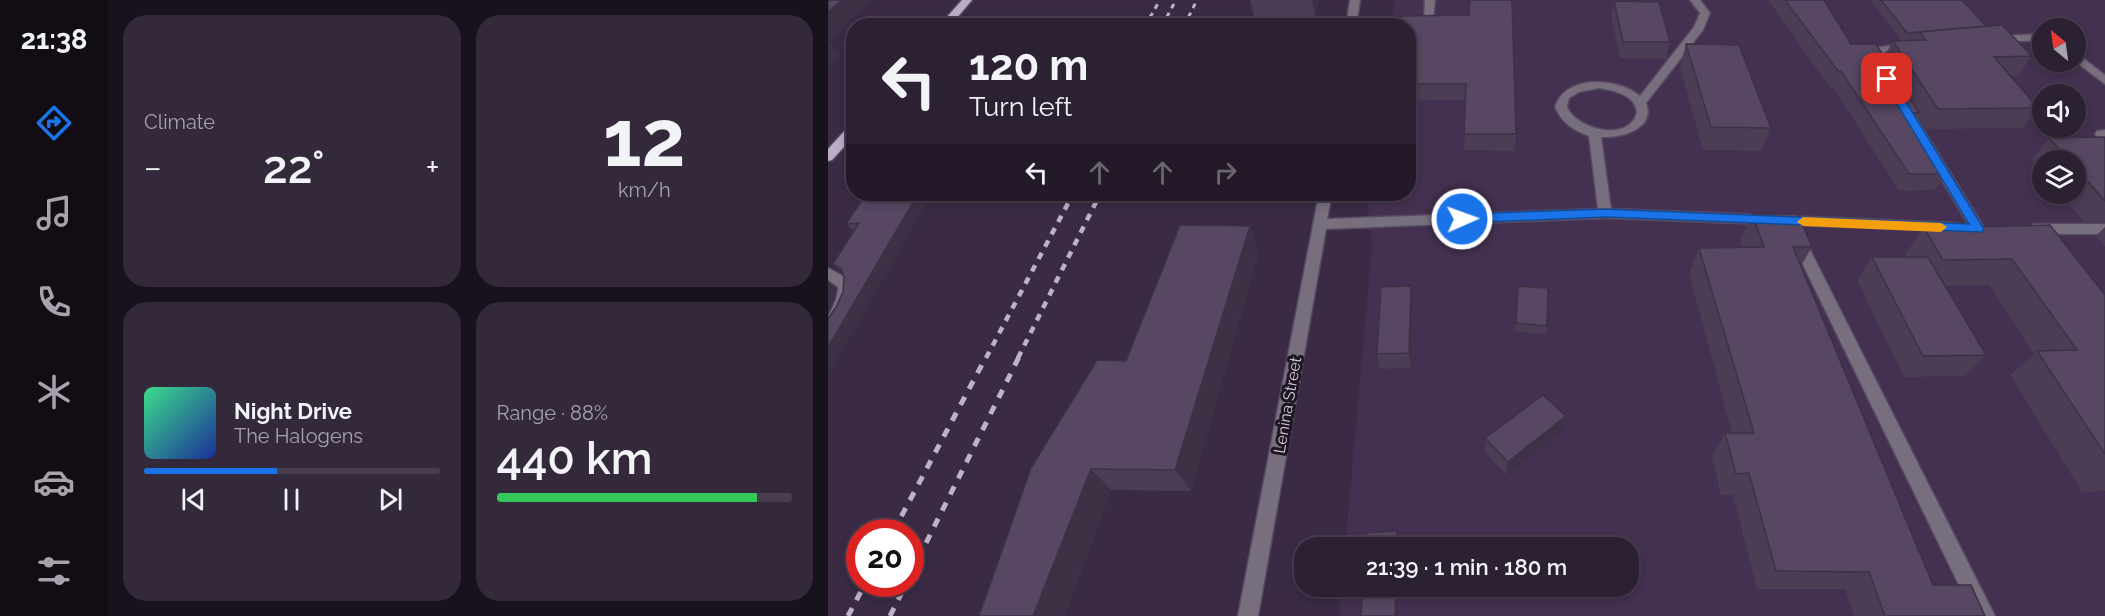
<!DOCTYPE html>
<meta charset="utf-8">
<style>
:root{--surface:#2c2033;--page:#34283b;--text:#f1f3f6;--muted:#a6a3ac;--line:#483e4e;--accent:#1a73e8}
body{margin:0;font-family:Raleway,sans-serif;background:var(--page);color:var(--text);height:100vh;display:flex;flex-direction:column;font-size:22px;white-space:nowrap}
*{box-sizing:border-box;margin:0}
p{font-size:20px;color:var(--muted)}
.icon{flex:none;width:33px;height:33px;fill:none;stroke:currentColor;stroke-width:2;stroke-linecap:round;stroke-linejoin:round}
.map{position:relative;flex:1;overflow:hidden}
.side{display:flex;flex-direction:column;gap:15px;padding:15px;background:#18121c;width:720px}
.side>*{flex:none}
.top-card{position:absolute;left:18px;top:18px;width:570px;height:183px;border-radius:24px;box-shadow:0 3px 9px #0003,0 0 0 2px var(--line);background:#2c2033;color:var(--text);overflow:hidden}
.needle{width:39px;rotate:331deg}
.buttons{position:absolute;left:1204px;top:18px;display:grid;gap:12px}
.buttons a{display:grid;place-items:center;width:54px;height:54px;border-radius:50%;background:var(--surface);box-shadow:0 3px 9px #0003,0 0 0 2px var(--line);font-size:30px}
.speed{position:absolute;left:18px;top:519px;display:flex;gap:12px;font-size:30px;font-weight:700;text-align:center}
.speed>*{display:grid;place-content:center;width:78px;height:78px;border-radius:50%;background:var(--surface);box-shadow:0 3px 9px #0003,0 0 0 2px var(--line);line-height:1}
.speed .limit{border:9px solid #d22;background:#fff;color:#111}
.pin{position:absolute;display:grid;place-items:center;width:51px;height:51px;color:#fff;margin:-26px;border-radius:12px;box-shadow:0 3px 9px #0006}
.me{position:absolute;width:66px;margin:-33px;rotate:88deg;stroke-linejoin:round;filter:drop-shadow(0 0 4px #0008)}
.turn{display:flex;align-items:center;gap:21px;height:126px;padding:0 24px;font-size:27px}
.turn .icon{width:78px;height:78px;stroke-width:2.5}
.turn b{display:block;font-size:42px;line-height:51px}
.lanes{display:flex;align-items:center;height:57px;padding:0 24px;background:#0003;justify-content:center;gap:30px;direction:ltr}
.lanes .off{opacity:.35}
.big{font-size:45px;font-weight:600;line-height:1.1}
.side .widget{flex:1;display:flex;flex-direction:column;justify-content:center;gap:9px;min-width:0;padding:0 21px;border-radius:24px;background:var(--page)}
.side .dial{align-items:center;gap:0}
.dial b{font-size:78px;line-height:1}
.song{display:flex;align-items:center;gap:18px}
.cover{width:72px;height:72px;border-radius:9px;background:linear-gradient(135deg,hsl(150 70% 55%),hsl(230 70% 35%))}
.played{height:6px;border-radius:3px;background:linear-gradient(90deg,var(--accent) 45%,var(--line) 45%)}
.keys{display:flex;justify-content:space-around;direction:ltr}
.heat{display:flex;justify-content:space-between;align-items:center;font-size:33px;direction:ltr}
.charge{height:9px;border-radius:4px;background:linear-gradient(90deg,#34c759 88%,var(--line) 0)}
.side .tiles{flex:1;display:grid;gap:15px;grid-template-columns:repeat(2,1fr)}
.trip{position:absolute;left:466px;top:537px;width:345px;height:60px;border-radius:24px;background:var(--surface);box-shadow:0 3px 9px #0003,0 0 0 2px var(--line);font-weight:600;line-height:60px;text-align:center}
main{display:flex;flex:1;min-height:0}
.dock{display:flex;flex-direction:column;width:108px;justify-content:space-around;align-items:center;background:#120d14;color:var(--muted)}
.dock .icon{width:42px;height:42px}
.dock .active{color:var(--accent)}
.dock b{font-size:27px;color:var(--text)}
.map>svg:first-child{display:block}
</style>
<main>
<nav class="dock">
<b>21:38</b>
<svg class="icon active" aria-label="directions" viewBox="0 0 24 24"><path d="M12 3l9 9-9 9-9-9zM9 14v-3h6M13 9l2 2-2 2"/></svg>
<svg class="icon" aria-label="music" viewBox="0 0 24 24"><path d="M9 18V5l10-2v13"/><circle cx="6" cy="18" r="3"/><circle cx="16" cy="16" r="3"/></svg>
<svg class="icon" aria-label="phone" viewBox="0 0 24 24"><path d="M5 4h4l2 5-3 2q2 4 5 5l2-3 5 2v4C11 20 4 13 5 4z"/></svg>
<svg class="icon" aria-label="climate" viewBox="0 0 24 24"><path d="M12 3v18M4 7l16 10M4 17L20 7"/></svg>
<svg class="icon" aria-label="car" viewBox="0 0 24 24"><path d="M5 17H2v-5l4-1 3-4h7l3 4 3 1v5h-3M9 17h6M6 11h13"/><circle cx="7" cy="17" r="2"/><circle cx="17" cy="17" r="2"/></svg>
<svg class="icon" aria-label="filters" viewBox="0 0 24 24"><path d="M4 7h16M4 17h16"/><circle cx="9" cy="7" r="2"/><circle cx="15" cy="17" r="2"/></svg>
</nav>
<section class="side">
<div class="tiles">
<div class="widget"><p>Climate</p>
<div class="heat"><a>−</a><b class="big">22°</b><a>+</a></div>
</div>
<div class="widget dial"><b>12</b><p>km/h</p></div>
<div class="widget">
<div class="song"><i class="cover"></i><div><b>Night Drive</b><p>The Halogens</p></div></div>
<div class="played"></div>
<div class="keys"><svg class="icon" aria-label="previous" viewBox="0 0 24 24"><path d="M18 5L8 12l10 7zM5 5v14"/></svg><svg class="icon" aria-label="pause" viewBox="0 0 24 24"><path d="M8 5v14M16 5v14"/></svg><svg class="icon" aria-label="next" viewBox="0 0 24 24"><path d="M6 5l10 7-10 7zM19 5v14"/></svg></div>
</div>
<div class="widget"><p>Range · 88%</p><b class="big">440 km</b><div class="charge"></div></div>
</div>
</section>
<div class="map">
<svg width="1277" height="616" viewBox="0 0 1277 616">
<rect width="100%" height="100%" fill="#3a2a44"/>
<path fill="#443050" fill-rule="evenodd" d="M567,0H1277V616H511L514,587L801,586V548L517,547L544,247L540,209L542,194H580V26L564,25ZM1215,28H1248V62H1215ZM1215,94H1248V128H1215ZM1215,160H1248V194H1215Z"/>
<g fill="none" stroke-linecap="round" stroke-linejoin="round">
<defs>
<g id="minor">
<polygon points="522,0 532,0 528,26 518,26"/>
<polygon points="597,0 607,0 605,21 596,19"/>
<path d="M862,0H872L882,13L875,30L818,103C828,129 793,138 773,137L783,209L1128,223L1133,225L1135,228L1133,231L777,218L498,229L430,616H410L491,194H504L499,219L770,209L761,136C745,130 734,123 727,107C737,74 790,77 812,96L866,27L872,13ZM771,88C787,91 806,94 809,112C802,143 749,130 739,107L741,98L751,92Z"/>
<polygon points="1215,34 1215,40 1167,42 1162,39 1167,36"/>
<polygon points="1080,43 1084,44 1084,48 1059,51 1052,55 1055,65 1054,67 1050,68 1045,65 1041,54 1047,48"/>
<polygon points="1248,53 1277,75 1277,84 1248,62"/>
<polygon points="1075,103 1081,106 1155,226 1157,229 1155,232 1145,232 1069,106"/>
<polygon points="1277,130 1277,138 1269,137 1267,134 1269,131"/>
<polygon points="1206,224 1277,224 1277,234 1206,234 1199,229"/>
<polygon points="970,235 977,240 1167,616 1146,616 963,240"/>
<path d="M0,268L22,280C31,298 15,319 5,334L0,336C0,330 0,321 1,316C5,305 10,299 10,287L0,280Z"/>
</g>
<g id="major">
<polygon points="134,0 144,0 122,26 111,26"/>
<polygon points="26,124 26,136 4,160 0,161 0,149 22,125"/>
</g>
</defs>
<use href="#minor" stroke="#564860" stroke-width="3"/>
<use href="#major" stroke="#564860" stroke-width="3"/>
<use href="#minor" fill="#776f7d" fill-rule="evenodd"/>
<use href="#major" fill="#bcacc7" fill-rule="evenodd"/>
<g stroke="#beb2c5" stroke-width="3" stroke-dasharray="5 5" stroke-linecap="butt">
<polyline points="317,26 332,0"/>
<polyline points="334,26 348,0"/>
<polyline points="356,26 369,0"/>
</g>
<g stroke="#beb2c5" stroke-width="4.5" stroke-dasharray="7 7" stroke-linecap="butt">
<polyline points="158,358 245,194"/>
<polyline points="190,358 272,194"/>
</g>
<g stroke="#beb2c5" stroke-width="5" stroke-dasharray="9 9" stroke-linecap="butt">
<polyline points="65,532 158,357"/>
<polyline points="82,575 191,357"/>
<polyline points="20,616 37,584"/>
<polyline points="62,616 78,584"/>
</g>
</g>
<g fill="#4b3d54">
<polygon points="422,0 490,0 487,16 426,17"/>
<polygon points="940,0 996,0 1023,44 1056,57 1065,41 1073,40 1042,0 1134,0 1158,26 1204,56 1190,76 1182,76 1210,108 1195,128 1098,129 1089,115 1084,125 1119,174 1107,190 1071,191 1005,87 1002,88"/>
<polygon points="786,1 842,42 838,59 792,58 783,17"/>
<polygon points="580,26 688,134 687,151 636,150 638,100 580,101"/>
<polygon points="858,44 943,128 934,151 875,150 852,67"/>
<polygon points="1277,137 1277,222 1256,222 1233,194 1248,194 1248,160 1215,160 1215,172 1204,159 1221,138"/>
<polygon points="38,194 98,194 101,198 8,307 15,292 16,277 15,273 5,264 26,232 18,224"/>
<polygon points="924,214 984,247 973,266 1105,585 1157,616 1026,616 1017,589 929,589 905,495 893,495 884,456 897,433 904,433 861,274 871,248 914,248 912,241"/>
<polygon points="1222,225 1277,295 1277,491 1254,492 1182,375 1206,354 1161,285 1117,286 1158,355 1137,376 1076,377 1029,280 1044,257 1079,257 1077,254 1096,228"/>
<polygon points="422,226 431,252 363,491 283,490 237,616 151,616 298,361"/>
<polygon points="1277,227 1277,247 1268,236"/>
<polygon points="583,286 584,302 583,368 552,369 549,354"/>
<polygon points="690,286 719,326 718,334 687,332"/>
<polygon points="738,416 734,431 678,475 657,452 657,438"/>
</g>
<g fill="#3d3245">
<polygon points="14,0 43,0 0,40 12,55 0,66 0,12"/>
<polygon points="484,0 490,0 487,16"/>
<polygon points="90,194 98,194 101,198 0,376 0,347"/>
<polygon points="422,226 431,252 363,491 347,470"/>
<polygon points="0,281 7,287 7,295 0,314"/>
<polygon points="583,286 584,302 583,368 581,353"/>
<polygon points="738,416 734,431 678,475 680,462"/>
<polygon points="263,469 283,490 237,616 205,616"/>
<polygon points="569,531 572,543 572,548 569,548"/>
<polygon points="568,586 571,586 570,616 567,616"/>
</g>
<g fill="#574762" stroke="#3d3245" stroke-width="1.5">
<polygon points="0,0 14,0 0,12"/>
<polygon points="642,0 684,0 688,134 636,134 638,84 580,84 580,26 573,26 574,16 641,15"/>
<polygon points="957,0 996,0 1023,44 1048,44 1091,113 1075,113 1119,174 1081,174 1013,71 1010,71"/>
<polygon points="1053,0 1134,0 1158,26 1079,33"/>
<polygon points="786,1 831,2 842,42 795,42"/>
<polygon points="1174,25 1204,56 1166,57 1210,108 1110,109 1065,41 1098,40 1092,32"/>
<polygon points="858,44 911,45 943,128 883,127"/>
<polygon points="1277,137 1277,201 1248,168 1248,160 1241,160 1221,138"/>
<polygon points="38,194 90,194 0,347 0,319 8,307 15,292 16,277 13,268 5,264 31,223 18,224"/>
<polygon points="924,214 970,214 984,247 965,247 1105,585 1143,585 1157,616 1057,616 1041,572 948,571 921,473 908,474 897,433 926,433 871,248 936,247"/>
<polygon points="352,225 422,226 347,470 263,469 205,616 151,616 203,468 269,360 298,361"/>
<polygon points="1222,225 1277,295 1277,454 1209,351 1249,350 1184,259 1115,260 1096,228"/>
<polygon points="1044,257 1100,257 1158,355 1095,356"/>
<polygon points="583,286 581,353 549,354 553,287"/>
<polygon points="690,286 720,288 719,326 688,323"/>
<polygon points="715,395 738,416 680,462 657,438"/>
<polygon points="569,531 569,548 537,548 538,533"/>
<polygon points="535,586 568,586 567,616 533,616"/>
</g>
<polygon fill="#1a73e8" stroke="#114b97" stroke-width="1.5" points="1055,77 1064,79 1154,226 1156,229 1154,232 777,217 634,223 628,219 634,214 777,209 1141,224 1054,79"/>
<polygon fill="#f59e0b" points="975,217 1113,223 1119,227 1113,232 975,226 969,222"/>
<g text-anchor="middle" stroke-width="6" stroke-linejoin="round" paint-order="stroke">
<g font-size="16" fill="#d8cedf" stroke="#1d1622">
<text transform="translate(459 405) rotate(-80)" y="6">Lenina Street</text>
</g>
</g>
</svg>
<div class="buttons">
<a><svg class="needle" viewBox="-14 -14 28 28"><path d="M0-13l5 13h-10z" fill="#e53935"/><path d="M0 13l5-13h-10z" fill="#a6a3ac"/></svg></a>
<a><svg class="icon" aria-label="sound" viewBox="0 0 24 24"><path d="M4 9h4l5-4v14l-5-4H4zM17 9q2 3 0 6"/></svg></a>
<a><svg class="icon" aria-label="layers" viewBox="0 0 24 24"><path d="M12 4l9 5-9 5-9-5zM3 14l9 5 9-5"/></svg></a>
</div>
<div class="speed"><div class="limit">20</div></div>
<div class="pin" style="left:1059px;top:79px;background:#d93025"><svg class="icon" aria-label="arrive" viewBox="0 0 24 24"><path d="M6 21V4h12l-3 4 3 4H6"/></svg></div>
<svg class="me" style="left:634px;top:219px" viewBox="-20 -20 40 40"><circle r="17" fill="#1a73e8" stroke="#fff" stroke-width="3"/><path d="M0-11L8 9 0 5-8 9z" fill="#fff"/></svg>
<div class="trip">21:39 · 1 min · 180 m</div>
<div class="top-card">
<div class="turn"><svg class="icon" aria-label="left" viewBox="0 0 24 24"><path d="M17 20v-9H6M10 6l-5 5 5 5"/></svg><div><b>120 m</b>Turn left</div></div>
<div class="lanes"><svg class="icon" aria-label="left" viewBox="0 0 24 24"><path d="M17 20v-9H6M10 6l-5 5 5 5"/></svg><svg class="icon off" aria-label="ahead" viewBox="0 0 24 24"><path d="M12 20V5M6 11l6-6 6 6"/></svg><svg class="icon off" aria-label="ahead" viewBox="0 0 24 24"><path d="M12 20V5M6 11l6-6 6 6"/></svg><svg class="icon off" aria-label="right" viewBox="0 0 24 24"><path d="M7 20v-9h11M14 6l5 5-5 5"/></svg></div>
</div>
</div>
</main>
